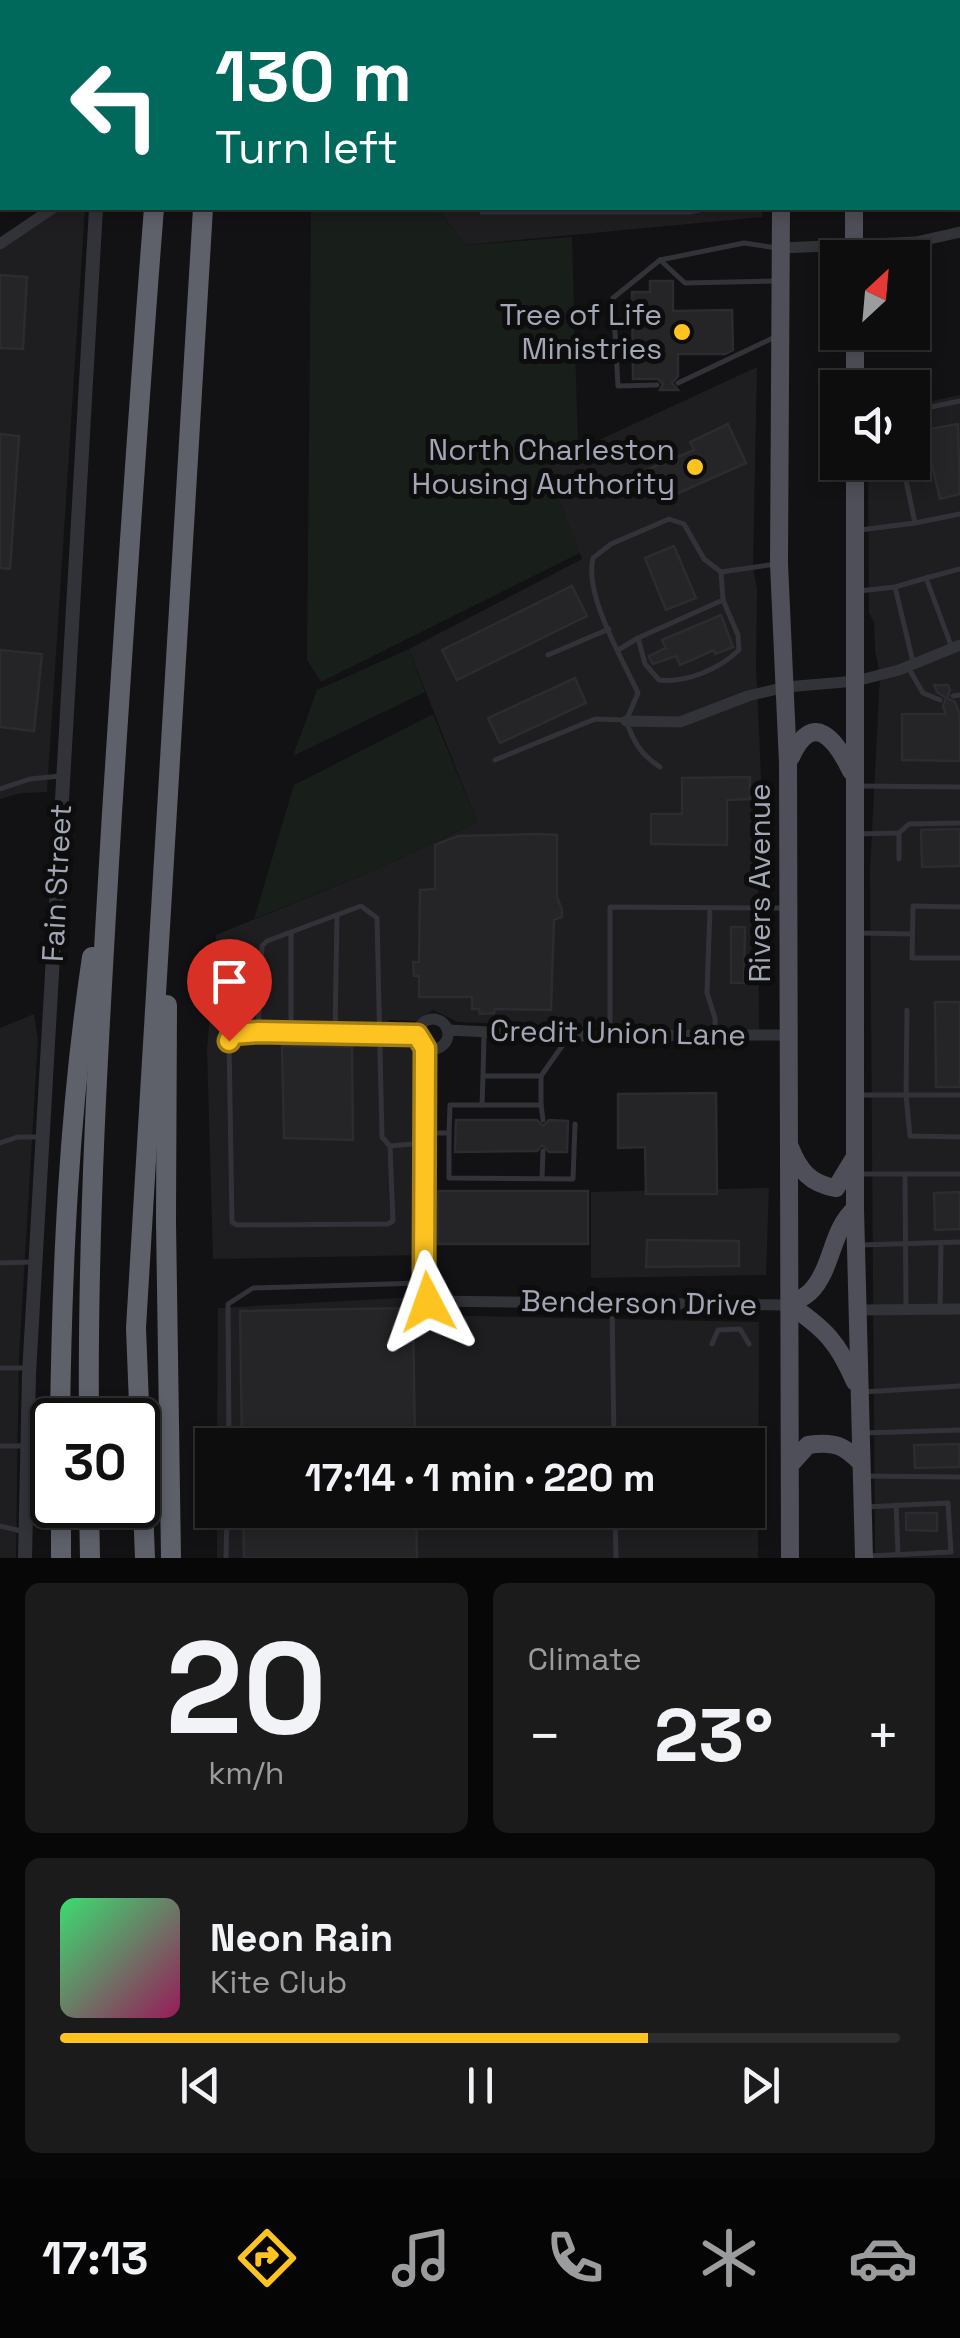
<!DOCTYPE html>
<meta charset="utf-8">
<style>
:root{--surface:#0e0d0e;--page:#1c1b1c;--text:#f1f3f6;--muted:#9b9c9e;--line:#2e2d2e;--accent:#fcc321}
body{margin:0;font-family:"Space Grotesk",sans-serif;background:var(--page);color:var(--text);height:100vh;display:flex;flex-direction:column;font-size:38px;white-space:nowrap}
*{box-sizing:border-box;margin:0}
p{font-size:32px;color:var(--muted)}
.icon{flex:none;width:55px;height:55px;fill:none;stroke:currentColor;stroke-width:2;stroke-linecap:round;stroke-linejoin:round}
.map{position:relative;height:1558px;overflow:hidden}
.sheet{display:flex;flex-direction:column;gap:25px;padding:25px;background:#080708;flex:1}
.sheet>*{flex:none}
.hud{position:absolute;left:0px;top:0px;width:960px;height:210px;box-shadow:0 5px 15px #0003,0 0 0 2px var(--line);background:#00695c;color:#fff;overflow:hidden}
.needle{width:65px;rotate:26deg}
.tools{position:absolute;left:820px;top:240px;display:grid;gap:20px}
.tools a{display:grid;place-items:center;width:110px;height:110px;border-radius:0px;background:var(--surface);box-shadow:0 5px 15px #0003,0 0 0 2px var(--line);font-size:50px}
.speed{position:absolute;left:30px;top:1398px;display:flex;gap:20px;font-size:50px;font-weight:700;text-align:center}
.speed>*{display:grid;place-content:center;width:130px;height:130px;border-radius:50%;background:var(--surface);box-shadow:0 5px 15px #0003,0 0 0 2px var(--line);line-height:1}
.speed .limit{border:5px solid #111;border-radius:15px;background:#fff;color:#111}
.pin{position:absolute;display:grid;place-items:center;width:85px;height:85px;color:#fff;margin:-102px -42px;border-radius:50% 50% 50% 0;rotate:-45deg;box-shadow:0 0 10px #0007}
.pin .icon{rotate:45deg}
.me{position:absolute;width:110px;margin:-55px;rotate:356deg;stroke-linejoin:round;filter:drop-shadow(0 0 8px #0008)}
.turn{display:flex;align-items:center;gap:35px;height:210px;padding:0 50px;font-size:45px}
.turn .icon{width:130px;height:130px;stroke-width:2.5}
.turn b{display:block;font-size:70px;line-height:85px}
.big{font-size:75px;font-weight:800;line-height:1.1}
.sheet .card{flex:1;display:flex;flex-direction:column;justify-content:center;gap:15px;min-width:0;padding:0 35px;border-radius:15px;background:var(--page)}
.sheet .dial{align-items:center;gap:0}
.dial b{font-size:130px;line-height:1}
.song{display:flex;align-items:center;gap:30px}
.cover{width:120px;height:120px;border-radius:15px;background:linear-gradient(135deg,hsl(140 70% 55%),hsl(330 70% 35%))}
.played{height:10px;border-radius:5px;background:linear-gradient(90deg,var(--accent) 70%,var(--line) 70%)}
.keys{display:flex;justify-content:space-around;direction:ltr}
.heat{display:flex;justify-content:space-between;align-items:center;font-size:55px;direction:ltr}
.sheet .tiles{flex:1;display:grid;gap:25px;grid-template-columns:1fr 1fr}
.card:last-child{grid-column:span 2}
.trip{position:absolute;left:195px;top:1428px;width:570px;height:100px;border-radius:0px;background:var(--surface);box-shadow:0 5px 15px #0003,0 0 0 2px var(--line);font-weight:800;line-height:100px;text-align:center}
.tabs{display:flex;height:160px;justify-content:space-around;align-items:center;background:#060506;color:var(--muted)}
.tabs .icon{width:70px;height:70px}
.tabs .current{color:var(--accent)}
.tabs b{font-size:45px;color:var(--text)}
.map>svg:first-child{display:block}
</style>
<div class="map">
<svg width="960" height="1558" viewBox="0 0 960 1558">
<rect width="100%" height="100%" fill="#121113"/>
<g fill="#1e1d20">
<polygon points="288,0 757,0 757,2 294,2"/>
<polygon points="53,208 85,208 47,792 21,793 0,799 0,244"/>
<polygon points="437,208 762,208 762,217 465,245"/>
<polygon points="757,367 753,567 757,589 756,665 764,843 758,885 759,1035 458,1022 433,1010 417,1021 389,1020 388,1039 412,1041 420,1054 424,1255 213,1259 207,1050 216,935 377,869 477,822 409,649 582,559 545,465"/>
<polygon points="960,395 960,1558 875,1558 870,870 880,675 875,650 874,622 869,613 868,463 912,462 913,405"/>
<polygon points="34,1014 38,1040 19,1358 16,1558 0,1558 0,1028"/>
<polygon points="769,1188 766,1275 591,1278 591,1192"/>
<polygon points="416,1297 423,1315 759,1322 758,1558 217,1558 217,1510 748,1510 748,1445 217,1445 218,1308"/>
</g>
<g fill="#181e19">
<polygon points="311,208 437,208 465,245 572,237 578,447 545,465 580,553 321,682 307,660"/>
<polygon points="409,649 425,692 293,756 317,690"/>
<polygon points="433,714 477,822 377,869 254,919 294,785"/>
</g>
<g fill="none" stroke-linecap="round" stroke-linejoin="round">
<polyline stroke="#272f37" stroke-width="4" points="958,139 960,141"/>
</g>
<g fill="#252427" stroke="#2c2b2f" stroke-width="2.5">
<polygon points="0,275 27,277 23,349 0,348"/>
<polygon points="650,281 673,281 673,311 732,310 733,350 725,354 678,354 678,376 672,383 678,390 660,390 663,384 658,379 633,379 632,292 650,292"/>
<polygon points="728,424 746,463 658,502 644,471 694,450 690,442"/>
<polygon points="958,424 960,494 940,499 924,430"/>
<polygon points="0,434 19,436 10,569 0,568"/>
<polygon points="674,546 696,598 666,610 645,558"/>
<polygon points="572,586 587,616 457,680 442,650"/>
<polygon points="721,615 733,647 715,654 714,650 680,665 676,656 653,664 651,661 649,656 666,648 662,640"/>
<polygon points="0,650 42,654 34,731 0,727"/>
<polygon points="575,678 586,703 500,743 488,718"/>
<polygon points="934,685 948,685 950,690 947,698 955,702 960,715 960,761 902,760 902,714 946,714 943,706 946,698 937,692"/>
<polygon points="750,777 750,799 727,800 727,845 651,844 651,814 682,814 682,778"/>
<polygon points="960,829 960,866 922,867 921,830"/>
<polygon points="540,834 557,835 557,897 562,910 562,917 554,920 551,1010 495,1009 494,1013 480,1014 479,1009 472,1009 472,997 419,997 419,976 414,976 413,962 419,962 420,890 435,889 435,845 458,836"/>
<polygon points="731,927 745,927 744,983 731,983"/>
<polygon points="935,1002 960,1002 960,1087 936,1087"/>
<polygon points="282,1046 352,1047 353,1140 284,1138"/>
<polygon points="716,1093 717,1194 646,1194 645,1147 618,1148 618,1094"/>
<polygon points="456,1120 537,1120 543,1126 549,1120 568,1121 567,1152 549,1152 542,1145 537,1151 455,1152"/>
<rect x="438" y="1191" width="150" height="53"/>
<polygon points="960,1192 960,1229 935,1230 934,1193"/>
<polygon points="647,1240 739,1241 739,1266 646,1267"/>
<polygon points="413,1308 415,1445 242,1445 240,1311"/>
<polygon points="959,1444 960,1467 915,1468 914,1445"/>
<polygon points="243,1510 416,1510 417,1558 244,1558"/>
<polygon points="906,1513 937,1513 937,1531 906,1530"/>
</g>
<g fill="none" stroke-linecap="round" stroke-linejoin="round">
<g stroke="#323338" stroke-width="5">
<polyline points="603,0 603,2"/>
<polyline points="689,0 689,2"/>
<polyline points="359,2 363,0"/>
<polyline points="510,2 510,0"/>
<polyline points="652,2 653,0"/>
<polyline points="867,2 869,0"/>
<polyline points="482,208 482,212 690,212 708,208"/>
<polyline points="660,260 685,283 779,281"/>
<polyline points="678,383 775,337"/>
<polyline points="657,385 618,386 613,298 660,260 744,243 777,248"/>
<polyline points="912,411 960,401"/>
<polyline points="915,523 960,514"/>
<polyline points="860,530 915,523 902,462"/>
<polyline points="926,578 960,569"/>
<polyline points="895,587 913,662"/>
<polyline points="859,591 895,587 926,578 952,648"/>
<path d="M638,638L645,664L659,680C687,683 719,669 739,650L738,635L723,600"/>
<polyline points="618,650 638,638 723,600 721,572"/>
<polyline points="548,655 609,629"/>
<polyline points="909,669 923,693 940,700"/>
<polyline points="953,696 960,695"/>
<polyline points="495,760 595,719 623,720"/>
<path d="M660,767C640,754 634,742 626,721L638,693C622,658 584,595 593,558L611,544L669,519L684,524L704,559L721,572L776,564"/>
<polyline points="857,786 960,787"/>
<polyline points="0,789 30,779 60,776"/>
<polyline points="857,834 899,833"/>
<polyline points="899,859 899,833 909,824 960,823"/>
<polygon points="361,906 377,918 382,1137 390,1146 393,1221 388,1224 237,1225 232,1222 229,1041 232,1033 258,1032 262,946 267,941"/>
<polyline points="960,907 913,906 912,958 960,958"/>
<polyline points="710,908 707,993 715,1018 715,1033"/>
<polyline points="291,932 291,1032"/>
<polyline points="858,933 912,934"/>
<polyline points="907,1010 906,1095 910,1136 960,1137"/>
<polyline points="259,1032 378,1033"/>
<polyline points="335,1032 337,915"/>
<polyline points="610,1033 610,907 783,908"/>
<polyline points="484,1035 483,1076 541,1076 567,1039"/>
<polyline points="858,1095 960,1095"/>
<polyline points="482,1105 483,1076"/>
<polyline points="541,1105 543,1120"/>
<polyline points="428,1133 449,1133 449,1178 573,1179 575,1124"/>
<polyline points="449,1133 450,1105 541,1105 541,1076"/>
<polyline points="0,1143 18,1137 39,1137"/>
<polyline points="390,1146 422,1143"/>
<polyline points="858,1174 960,1174"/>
<polyline points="905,1174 906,1306"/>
<polyline points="542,1178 543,1151"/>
<polyline points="860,1245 960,1242"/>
<polyline points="0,1263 32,1262"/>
<polyline points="612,1303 614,1445"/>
<polyline points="940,1309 941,1243"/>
<polyline points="712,1344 718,1330 740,1329 749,1344"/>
<polyline points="0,1368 26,1368"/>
<polyline points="863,1392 960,1386"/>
<polyline points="863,1433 960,1430"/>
<polyline points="229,1445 228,1304 253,1288 421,1283"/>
<polyline points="0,1446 25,1446"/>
<polyline points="864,1476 960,1477"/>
<polyline points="896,1505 898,1554"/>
<polyline points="865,1507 948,1503 951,1552 869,1556"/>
<polyline points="615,1510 616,1558"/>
<polyline points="0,1526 21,1531"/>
<polyline points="226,1558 227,1510"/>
</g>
<g stroke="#323338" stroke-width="11">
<polyline points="0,244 53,208"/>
<polyline points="782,248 916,242 960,232"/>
<polyline points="626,721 680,722 748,696 786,687 856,681 899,670 960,645"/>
<circle cx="433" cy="1034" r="15"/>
<polyline points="448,1030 569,1036 788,1035"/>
<polyline points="381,1033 417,1035"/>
<polyline points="425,1047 424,1283 428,1301 790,1305"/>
<polyline points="859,1310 960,1309"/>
</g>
<g stroke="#323338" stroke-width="14">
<polyline points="107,2 108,0"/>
<polyline points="25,1558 29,1374 96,208"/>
</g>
<g stroke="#4e4f58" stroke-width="18">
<polyline points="778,0 778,2"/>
<polyline points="852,0 852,2"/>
<polyline points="781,208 779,564 788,763 790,1558"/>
<polyline points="854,208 854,258"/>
<polyline points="855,332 855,388"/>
<polyline points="855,462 855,1209 864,1558"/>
<path d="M791,757C813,709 836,740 851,771"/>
<path d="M790,1147C799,1170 810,1184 836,1188L853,1160"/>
<path d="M790,1305C796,1301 805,1297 810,1292C833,1269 831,1229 855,1209"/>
<path d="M790,1305C825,1329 838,1342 855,1382"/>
<path d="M791,1464L808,1445C834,1441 844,1445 861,1463"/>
</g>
<g stroke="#5e606a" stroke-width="20">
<polyline points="170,2 170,0"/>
<polyline points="216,2 217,0"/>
<polyline points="167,1005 166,1221 171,1558"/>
<path d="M60,1420C62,1265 69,1111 92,957"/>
<path d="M89,1420C87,1218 100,1015 112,813C125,611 138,409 154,208"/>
<polyline points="61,1505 61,1558"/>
<polyline points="89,1505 90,1558"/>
<polyline points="145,1558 136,1328 203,208"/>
</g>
</g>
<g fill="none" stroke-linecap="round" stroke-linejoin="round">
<defs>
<polyline id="route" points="229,1041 232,1034 258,1032 417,1035 425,1048 424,1283 428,1302"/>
</defs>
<use href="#route" stroke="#a47f15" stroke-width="25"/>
<use href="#route" stroke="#fcc321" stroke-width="18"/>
</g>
<g fill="#fcc321" stroke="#0d0d0e" stroke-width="4">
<circle cx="682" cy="332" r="10"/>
<circle cx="695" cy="467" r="10"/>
</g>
<g text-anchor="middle" stroke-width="10" stroke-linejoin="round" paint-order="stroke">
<g font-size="30" fill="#a2a6b5" stroke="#0d0d0e" text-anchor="end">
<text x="662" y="325">Tree of Life<tspan x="662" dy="34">Ministries</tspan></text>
<text x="675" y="460">North Charleston<tspan x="675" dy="34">Housing Authority</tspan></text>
</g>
<g font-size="30" fill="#a2a6b5" stroke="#0d0d0e">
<text transform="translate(57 883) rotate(-87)" y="10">Fain Street</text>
<text transform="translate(760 883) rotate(-90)" y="10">Rivers Avenue</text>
<text transform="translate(618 1033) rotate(1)" y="10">Credit Union Lane</text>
<text transform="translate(639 1303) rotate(1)" y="10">Benderson Drive</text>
</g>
</g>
</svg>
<div class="tools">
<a><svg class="needle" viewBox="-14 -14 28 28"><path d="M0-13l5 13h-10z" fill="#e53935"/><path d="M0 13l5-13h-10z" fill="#9b9c9e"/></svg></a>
<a><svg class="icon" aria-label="sound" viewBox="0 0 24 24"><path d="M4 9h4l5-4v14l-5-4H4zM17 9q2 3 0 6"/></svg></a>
</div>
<div class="speed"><div class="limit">30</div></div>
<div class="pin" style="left:229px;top:1041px;background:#d93025"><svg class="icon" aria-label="arrive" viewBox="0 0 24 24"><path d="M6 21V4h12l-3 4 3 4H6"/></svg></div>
<svg class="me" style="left:428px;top:1302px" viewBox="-20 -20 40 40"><path d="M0-17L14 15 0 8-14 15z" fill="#fcc321" stroke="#fff" stroke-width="4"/></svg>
<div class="trip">17:14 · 1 min · 220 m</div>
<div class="hud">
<div class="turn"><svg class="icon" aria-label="left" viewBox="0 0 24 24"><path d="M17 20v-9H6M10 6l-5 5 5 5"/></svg><div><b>130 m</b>Turn left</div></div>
</div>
</div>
<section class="sheet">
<div class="tiles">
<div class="card dial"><b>20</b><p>km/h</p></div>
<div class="card"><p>Climate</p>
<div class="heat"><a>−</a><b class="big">23°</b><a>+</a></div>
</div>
<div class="card">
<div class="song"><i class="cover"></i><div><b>Neon Rain</b><p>Kite Club</p></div></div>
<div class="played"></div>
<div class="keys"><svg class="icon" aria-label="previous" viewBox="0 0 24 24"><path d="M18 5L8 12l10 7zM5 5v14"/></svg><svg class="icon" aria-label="pause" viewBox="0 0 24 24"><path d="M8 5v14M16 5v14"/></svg><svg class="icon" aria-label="next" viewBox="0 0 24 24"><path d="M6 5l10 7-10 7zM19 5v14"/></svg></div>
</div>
</div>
</section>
<nav class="tabs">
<b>17:13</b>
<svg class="icon current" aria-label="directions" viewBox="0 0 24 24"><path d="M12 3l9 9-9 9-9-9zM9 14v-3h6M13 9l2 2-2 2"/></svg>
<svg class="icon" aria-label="music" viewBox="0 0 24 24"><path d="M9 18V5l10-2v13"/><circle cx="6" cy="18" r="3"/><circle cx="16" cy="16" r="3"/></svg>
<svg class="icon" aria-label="phone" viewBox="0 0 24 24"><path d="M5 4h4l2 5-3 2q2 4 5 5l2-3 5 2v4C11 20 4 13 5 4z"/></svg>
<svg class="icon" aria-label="climate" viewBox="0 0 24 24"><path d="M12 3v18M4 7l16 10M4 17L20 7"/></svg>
<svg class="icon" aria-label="car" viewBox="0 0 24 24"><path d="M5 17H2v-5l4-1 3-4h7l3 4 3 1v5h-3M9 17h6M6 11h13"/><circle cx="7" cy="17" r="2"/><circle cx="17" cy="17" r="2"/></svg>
</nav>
